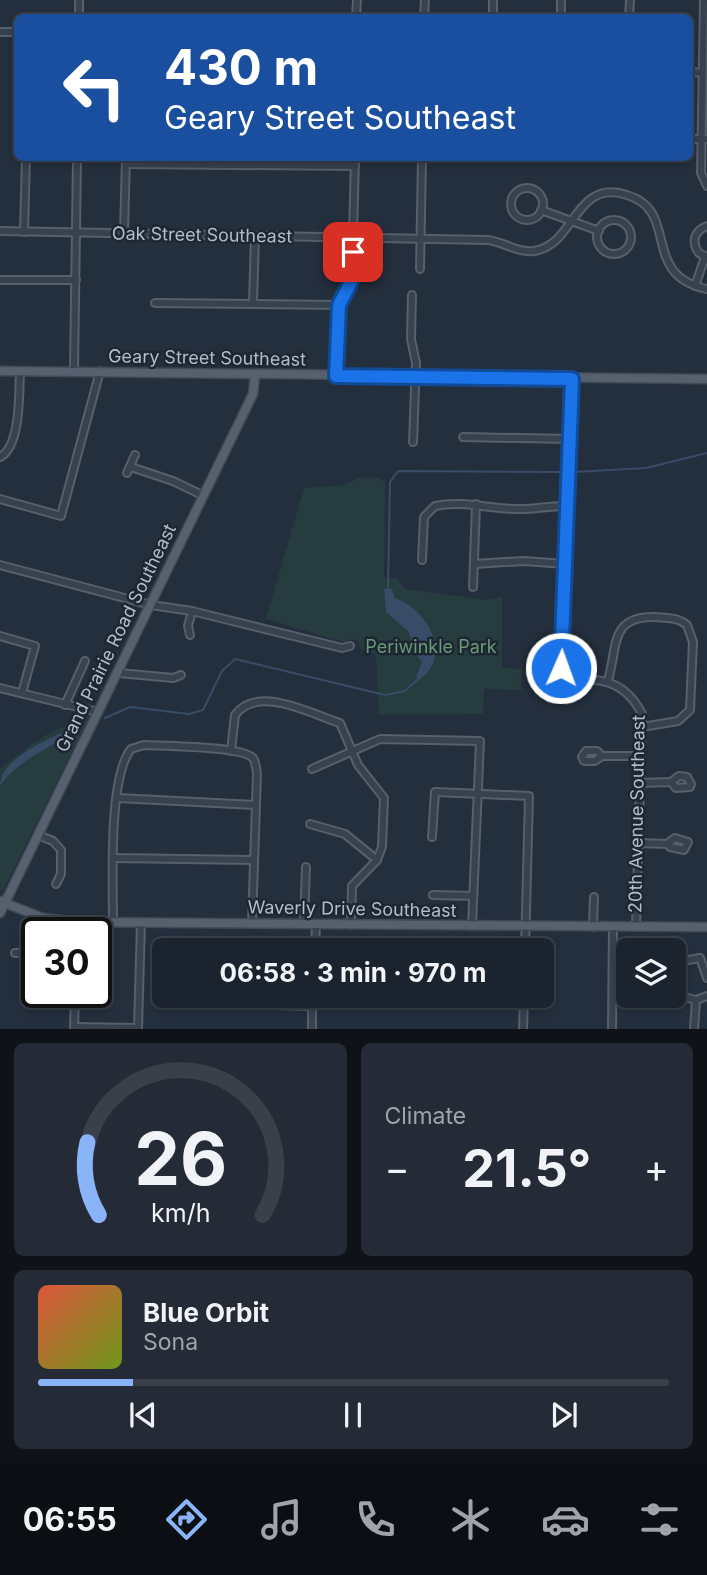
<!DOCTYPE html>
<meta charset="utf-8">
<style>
:root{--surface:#1b232e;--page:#242b36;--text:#f1f3f6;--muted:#a0a4aa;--line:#39404a;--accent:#8ab4f8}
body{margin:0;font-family:Inter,sans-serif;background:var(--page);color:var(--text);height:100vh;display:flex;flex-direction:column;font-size:26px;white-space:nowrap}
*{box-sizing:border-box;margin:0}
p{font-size:23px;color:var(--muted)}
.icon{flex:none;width:38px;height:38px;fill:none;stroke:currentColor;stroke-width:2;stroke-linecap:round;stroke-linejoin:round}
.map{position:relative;height:1029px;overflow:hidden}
.side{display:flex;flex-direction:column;gap:14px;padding:14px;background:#0f1319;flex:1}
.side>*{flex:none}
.guide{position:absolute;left:14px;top:14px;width:679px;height:147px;border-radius:10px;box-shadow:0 4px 10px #0003,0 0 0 2px var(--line);background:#1a4fa0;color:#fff;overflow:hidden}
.controls{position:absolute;left:616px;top:938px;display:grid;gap:14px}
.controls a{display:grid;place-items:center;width:70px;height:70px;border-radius:10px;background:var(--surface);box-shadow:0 4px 10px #0003,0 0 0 2px var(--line);font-size:35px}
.speed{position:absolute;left:21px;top:917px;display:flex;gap:14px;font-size:35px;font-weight:700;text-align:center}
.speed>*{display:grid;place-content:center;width:91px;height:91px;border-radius:50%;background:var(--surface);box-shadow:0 4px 10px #0003,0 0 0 2px var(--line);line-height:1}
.speed .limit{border:4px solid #111;border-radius:10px;background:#fff;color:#111}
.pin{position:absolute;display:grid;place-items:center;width:60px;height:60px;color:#fff;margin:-30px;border-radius:14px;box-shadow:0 4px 10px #0006}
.me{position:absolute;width:77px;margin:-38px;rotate:2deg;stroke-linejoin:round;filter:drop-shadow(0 0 5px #0008)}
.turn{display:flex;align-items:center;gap:24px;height:147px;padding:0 35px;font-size:32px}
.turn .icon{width:91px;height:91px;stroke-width:2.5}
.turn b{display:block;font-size:49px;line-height:60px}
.big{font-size:52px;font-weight:700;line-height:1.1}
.side .tile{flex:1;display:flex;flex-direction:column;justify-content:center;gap:10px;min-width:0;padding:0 24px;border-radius:10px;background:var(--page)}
.side .dial{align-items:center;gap:0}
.dial svg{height:182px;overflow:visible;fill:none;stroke:var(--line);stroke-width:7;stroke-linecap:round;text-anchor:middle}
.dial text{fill:var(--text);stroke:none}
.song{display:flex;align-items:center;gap:21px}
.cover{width:84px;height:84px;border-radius:10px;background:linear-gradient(135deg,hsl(10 70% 55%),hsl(80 70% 35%))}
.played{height:7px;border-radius:4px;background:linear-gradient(90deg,var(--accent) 15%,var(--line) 15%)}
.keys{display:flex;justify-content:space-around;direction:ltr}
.heat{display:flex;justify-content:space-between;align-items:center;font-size:38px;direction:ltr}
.side .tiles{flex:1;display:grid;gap:14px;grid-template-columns:1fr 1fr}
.tile:last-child{grid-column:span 2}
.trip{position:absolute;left:152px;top:938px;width:402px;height:70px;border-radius:10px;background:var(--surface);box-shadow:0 4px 10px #0003,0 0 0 2px var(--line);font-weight:700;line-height:70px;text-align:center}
.tab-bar{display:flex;height:112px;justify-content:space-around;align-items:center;background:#0b0e12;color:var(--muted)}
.tab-bar .icon{width:49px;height:49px}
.tab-bar .on{color:var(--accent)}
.tab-bar b{font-size:32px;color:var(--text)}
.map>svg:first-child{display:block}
</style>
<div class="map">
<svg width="707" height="1029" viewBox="0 0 707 1029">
<rect width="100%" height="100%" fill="#242f3e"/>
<g fill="#263c3f">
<polygon points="373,477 385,481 384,578 397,578 405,589 487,600 502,597 502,668 522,669 521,690 484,689 483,714 379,715 376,655 360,649 359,641 351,639 344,642 266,619 304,488 343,485 359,478"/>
<path d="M87,716L89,717L4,889L0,890V769C17,755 32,743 51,732C64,725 73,726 87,716Z"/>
</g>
<g fill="#394c67">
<path d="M384,589H392L395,598C428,610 454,656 419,680L416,677L422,662L413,651L409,632L386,612Z"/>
<path d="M79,725L81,727C54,747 19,758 0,786C0,756 57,736 79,725Z"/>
</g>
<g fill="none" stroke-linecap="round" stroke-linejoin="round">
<g stroke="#394c67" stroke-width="2">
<polyline points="574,472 646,468 707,453"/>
<polyline points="388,590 390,482 398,471 562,472"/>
<polyline points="105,718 130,707 189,714 203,710 222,671 235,659 385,695 405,691 418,679"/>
</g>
<defs>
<g id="minor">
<polyline points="704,0 701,173 707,186"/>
<polyline points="79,18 79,0"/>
<polyline points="356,18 357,0"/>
<polyline points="424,18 425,0"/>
<polyline points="493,18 493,0"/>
<polyline points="561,18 561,0"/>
<polyline points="629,18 630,0"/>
<polyline points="0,32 18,32"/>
<polyline points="690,72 703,73"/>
<polyline points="690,139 707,139"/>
<polyline points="126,164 355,166"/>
<circle cx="527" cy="204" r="16"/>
<polyline points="541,210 599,231"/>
<circle cx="614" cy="237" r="17"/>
<path d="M707,226C694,231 691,242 699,253L707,257"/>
<path d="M0,231L488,240C504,242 517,253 534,251C576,245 574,178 627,195C681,211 639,275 707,289"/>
<polyline points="24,232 26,158"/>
<polyline points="124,233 126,158"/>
<polyline points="420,269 422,158"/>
<polyline points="0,280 76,280"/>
<polyline points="695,286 705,257"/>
<polyline points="412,295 411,339 416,363 413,442"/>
<polyline points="155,303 339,305"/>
<polyline points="253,303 255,236"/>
<polyline points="74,371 77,158"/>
<polyline points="336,376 339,305 352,274 355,158"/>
<path d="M572,379L562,670L571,678C604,679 626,682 642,714L636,927"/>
<polyline points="463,437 570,439"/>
<path d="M0,457C21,446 19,393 20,371"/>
<polyline points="131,467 173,481 202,495"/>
<polyline points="127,473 135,455"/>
<polyline points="0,499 61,516 100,371"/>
<path d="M422,560L424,517L435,506C463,500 489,509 517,509C534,510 550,505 567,506"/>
<polyline points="474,564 524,561 565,564"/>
<polyline points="0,565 151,605 192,611 342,648 350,646"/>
<polyline points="473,587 476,504"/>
<polyline points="190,635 188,626 192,611"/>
<polyline points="0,636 35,646 22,693"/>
<polyline points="119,673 173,678 181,675"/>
<path d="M608,680C618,647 609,616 655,617C667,618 677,617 687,625L693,642L690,710L678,721L642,727"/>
<polyline points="0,688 98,712"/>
<polyline points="65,705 85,661"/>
<path d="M231,751L235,715C258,684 311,714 340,723L358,765L384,798L382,847L377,860L352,886L351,925"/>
<polyline points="602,756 597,751 586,751 582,757 584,761 595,761 602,756 639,756"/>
<polyline points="312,769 380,739 480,741 472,926"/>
<polyline points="639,783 671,782 679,776 687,777 691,784 690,787 676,788 671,782"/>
<polyline points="118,798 255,805"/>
<polyline points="310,824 345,834 377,860"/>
<polyline points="38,835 53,841 61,850 61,874 56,884"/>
<polyline points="432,837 435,792 529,796 525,950"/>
<polyline points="638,843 667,844 675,838 688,842 684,850 670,847 667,844"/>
<polyline points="113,858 253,860"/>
<polyline points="433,895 473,896"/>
<path d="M113,922C113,884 108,778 131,749L144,745C163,746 242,746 253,758C256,762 256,769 257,774L252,923"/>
<polyline points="304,924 306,867"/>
<polyline points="593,927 594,897"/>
<polyline points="76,933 77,922"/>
<polyline points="315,950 316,924"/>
<polyline points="15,953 37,953"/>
<polyline points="682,961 700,958 707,978"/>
<polyline points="676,995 696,1000"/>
<polyline points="255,996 276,1005 312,1006"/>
<polyline points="74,1027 138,1028"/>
<polyline points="74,1029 75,992"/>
<polyline points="138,1029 141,923"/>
<polyline points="312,1029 312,996"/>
<polyline points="523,1029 524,996"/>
<polyline points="612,1029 613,926"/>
<polyline points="694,1029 696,1000 707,996"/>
</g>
<g id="major">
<polyline points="0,371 707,379"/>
<polyline points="0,901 43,918 77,922 707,927"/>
<polyline points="0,913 253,394 255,376"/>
</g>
</defs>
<use href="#minor" stroke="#565f6c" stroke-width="10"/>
<use href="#major" stroke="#414a57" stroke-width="11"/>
<use href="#minor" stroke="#38414e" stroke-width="6"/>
<use href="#major" stroke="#56606e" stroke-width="8"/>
</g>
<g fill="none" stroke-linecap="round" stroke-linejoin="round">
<defs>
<polyline id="route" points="353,252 351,282 339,305 336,376 572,379 561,668"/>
</defs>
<use href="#route" stroke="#114b97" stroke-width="18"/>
<use href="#route" stroke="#1a73e8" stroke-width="12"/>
</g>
<g text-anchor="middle" stroke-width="5" stroke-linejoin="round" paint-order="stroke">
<g font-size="18" fill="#b4bcc9" stroke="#1d2633">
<text transform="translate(202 235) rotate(1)" y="6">Oak Street Southeast</text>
<text transform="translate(207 358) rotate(1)" y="6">Geary Street Southeast</text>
<text transform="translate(116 638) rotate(-64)" y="6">Grand Prairie Road Southeast</text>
<text transform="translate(637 814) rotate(-89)" y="6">20th Avenue Southeast</text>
<text transform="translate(352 909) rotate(1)" y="6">Waverly Drive Southeast</text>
</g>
<g font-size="18" fill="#6b9a76" stroke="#1d2633">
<text x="431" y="653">Periwinkle Park</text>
</g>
</g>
</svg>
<div class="controls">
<a><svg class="icon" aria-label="layers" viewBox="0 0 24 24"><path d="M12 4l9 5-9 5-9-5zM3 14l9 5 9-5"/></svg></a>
</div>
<div class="speed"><div class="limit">30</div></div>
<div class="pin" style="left:353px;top:252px;background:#d93025"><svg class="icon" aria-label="arrive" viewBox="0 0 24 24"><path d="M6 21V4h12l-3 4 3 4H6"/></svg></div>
<svg class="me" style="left:561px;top:668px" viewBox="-20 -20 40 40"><circle r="17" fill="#1a73e8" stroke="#fff" stroke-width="3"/><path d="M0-11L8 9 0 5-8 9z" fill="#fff"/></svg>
<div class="trip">06:58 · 3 min · 970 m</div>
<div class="guide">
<div class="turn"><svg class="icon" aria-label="left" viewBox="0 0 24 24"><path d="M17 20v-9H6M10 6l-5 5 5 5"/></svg><div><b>430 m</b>Geary Street Southeast</div></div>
</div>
</div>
<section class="side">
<div class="tiles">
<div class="tile dial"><svg viewBox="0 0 100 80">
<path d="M14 69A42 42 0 1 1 86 69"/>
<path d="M14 69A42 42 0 0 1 9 37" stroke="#8ab4f8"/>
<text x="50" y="56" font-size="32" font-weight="700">26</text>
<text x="50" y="72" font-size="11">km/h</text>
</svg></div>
<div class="tile"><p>Climate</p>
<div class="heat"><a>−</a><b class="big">21.5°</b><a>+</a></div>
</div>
<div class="tile">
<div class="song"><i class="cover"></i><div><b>Blue Orbit</b><p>Sona</p></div></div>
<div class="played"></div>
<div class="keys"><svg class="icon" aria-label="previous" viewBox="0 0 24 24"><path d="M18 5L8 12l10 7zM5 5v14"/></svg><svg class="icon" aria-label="pause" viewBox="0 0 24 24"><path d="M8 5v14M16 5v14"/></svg><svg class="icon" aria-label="next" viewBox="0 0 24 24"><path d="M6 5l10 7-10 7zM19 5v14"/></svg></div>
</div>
</div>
</section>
<nav class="tab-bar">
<b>06:55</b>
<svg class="icon on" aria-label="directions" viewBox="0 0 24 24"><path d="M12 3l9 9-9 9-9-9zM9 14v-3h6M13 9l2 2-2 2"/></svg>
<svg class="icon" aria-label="music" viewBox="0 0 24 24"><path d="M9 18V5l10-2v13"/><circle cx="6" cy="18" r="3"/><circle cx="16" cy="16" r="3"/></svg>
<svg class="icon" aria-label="phone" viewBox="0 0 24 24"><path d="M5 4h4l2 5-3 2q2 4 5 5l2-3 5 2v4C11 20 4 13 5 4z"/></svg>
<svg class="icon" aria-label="climate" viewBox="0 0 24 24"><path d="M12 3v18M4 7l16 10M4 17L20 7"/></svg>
<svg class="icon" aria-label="car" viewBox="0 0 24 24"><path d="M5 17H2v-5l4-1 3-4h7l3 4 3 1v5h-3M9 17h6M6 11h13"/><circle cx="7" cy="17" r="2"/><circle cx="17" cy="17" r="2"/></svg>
<svg class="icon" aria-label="filters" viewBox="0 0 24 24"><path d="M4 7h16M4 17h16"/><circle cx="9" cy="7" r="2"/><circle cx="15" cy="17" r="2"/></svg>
</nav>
